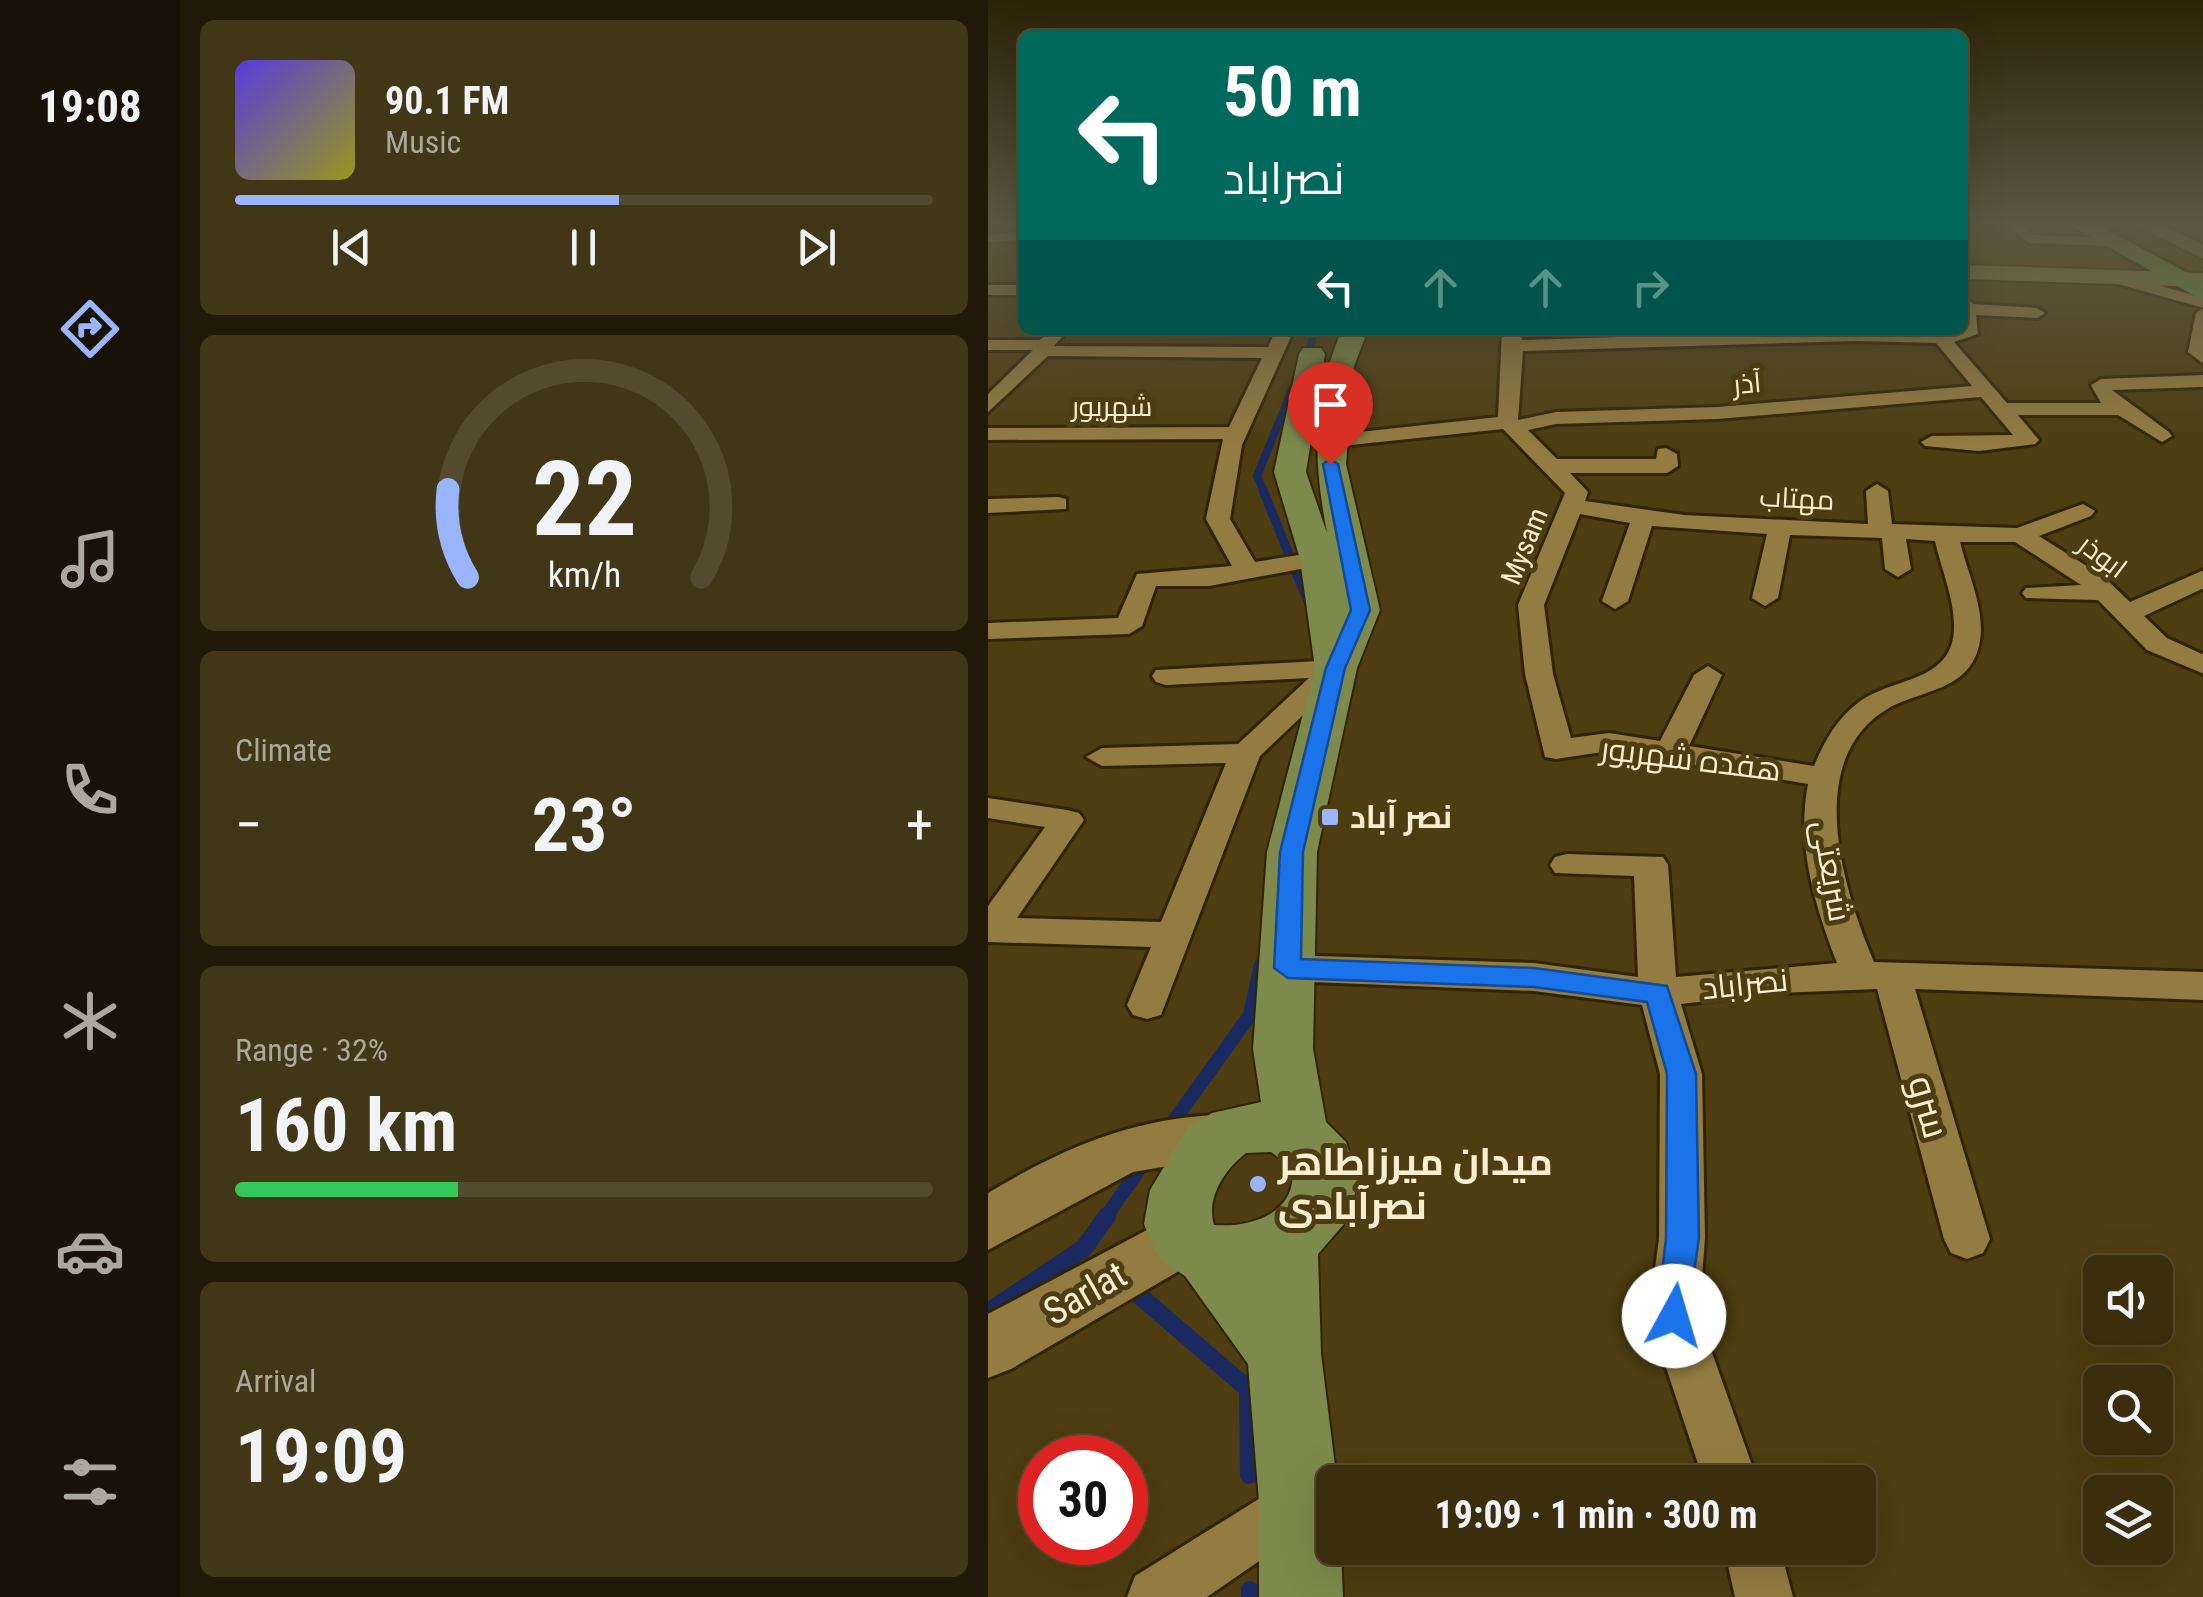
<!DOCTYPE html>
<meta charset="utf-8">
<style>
:root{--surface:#3a2e0c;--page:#413615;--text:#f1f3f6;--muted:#aba89d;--line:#544a2d;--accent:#9ab5fd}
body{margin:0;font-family:"Roboto Condensed",Cairo,sans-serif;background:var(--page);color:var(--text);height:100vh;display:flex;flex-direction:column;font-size:38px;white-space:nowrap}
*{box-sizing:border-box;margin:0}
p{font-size:32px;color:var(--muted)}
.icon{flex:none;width:55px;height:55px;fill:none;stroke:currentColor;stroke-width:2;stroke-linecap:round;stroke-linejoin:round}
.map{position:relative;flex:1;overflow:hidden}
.drawer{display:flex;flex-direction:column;gap:20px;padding:20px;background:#201907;width:808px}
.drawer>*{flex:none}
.guide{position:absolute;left:30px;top:30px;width:950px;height:305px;border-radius:15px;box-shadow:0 10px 40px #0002,0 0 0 2px var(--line);background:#00695c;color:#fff;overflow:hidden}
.controls{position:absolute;left:1095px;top:1255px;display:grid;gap:20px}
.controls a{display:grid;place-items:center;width:90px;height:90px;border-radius:15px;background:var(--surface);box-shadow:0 10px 40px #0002,0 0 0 2px var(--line);font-size:50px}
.speed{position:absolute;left:30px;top:1435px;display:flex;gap:20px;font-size:50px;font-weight:700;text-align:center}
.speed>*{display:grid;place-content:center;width:130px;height:130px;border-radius:50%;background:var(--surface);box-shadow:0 10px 40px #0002,0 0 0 2px var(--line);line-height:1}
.speed .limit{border:15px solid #d22;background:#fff;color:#111}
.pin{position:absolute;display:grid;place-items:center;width:85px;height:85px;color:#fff;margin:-102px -42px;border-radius:50% 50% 50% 0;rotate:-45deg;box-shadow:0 0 10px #0007}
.pin .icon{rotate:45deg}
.me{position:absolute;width:110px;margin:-55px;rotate:6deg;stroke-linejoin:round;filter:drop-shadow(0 0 8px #0008)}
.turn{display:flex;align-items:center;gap:35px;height:210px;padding:0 40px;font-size:45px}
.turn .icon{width:130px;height:130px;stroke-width:2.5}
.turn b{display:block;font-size:70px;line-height:85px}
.lanes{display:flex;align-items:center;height:95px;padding:0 40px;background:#0003;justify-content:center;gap:50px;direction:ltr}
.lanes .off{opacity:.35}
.big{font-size:75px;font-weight:700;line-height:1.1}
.drawer .widget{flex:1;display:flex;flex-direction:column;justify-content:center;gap:15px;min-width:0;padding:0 35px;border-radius:15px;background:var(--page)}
.drawer .dial{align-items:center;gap:0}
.dial svg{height:260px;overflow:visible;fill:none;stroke:var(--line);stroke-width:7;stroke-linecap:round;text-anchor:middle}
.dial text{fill:var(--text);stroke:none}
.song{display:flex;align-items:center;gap:30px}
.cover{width:120px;height:120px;border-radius:15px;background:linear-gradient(135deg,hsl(250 70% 55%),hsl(60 70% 35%))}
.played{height:10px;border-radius:5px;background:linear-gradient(90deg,var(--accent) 55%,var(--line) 55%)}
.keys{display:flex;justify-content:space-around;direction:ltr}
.heat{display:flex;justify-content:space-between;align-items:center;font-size:55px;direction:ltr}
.charge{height:15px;border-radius:8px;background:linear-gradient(90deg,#34c759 32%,var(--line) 0)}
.trip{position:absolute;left:328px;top:1465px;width:560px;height:100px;border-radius:15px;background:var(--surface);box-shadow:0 10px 40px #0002,0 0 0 2px var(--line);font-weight:700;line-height:100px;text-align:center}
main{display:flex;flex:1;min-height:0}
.menu{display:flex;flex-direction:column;width:180px;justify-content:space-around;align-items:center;background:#171205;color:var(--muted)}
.menu .icon{width:70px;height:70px}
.menu .selected{color:var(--accent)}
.menu b{font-size:45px;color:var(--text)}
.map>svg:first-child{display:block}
</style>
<main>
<nav class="menu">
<b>19:08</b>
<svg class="icon selected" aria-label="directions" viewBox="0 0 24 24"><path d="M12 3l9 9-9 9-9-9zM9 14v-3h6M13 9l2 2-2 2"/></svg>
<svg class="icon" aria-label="music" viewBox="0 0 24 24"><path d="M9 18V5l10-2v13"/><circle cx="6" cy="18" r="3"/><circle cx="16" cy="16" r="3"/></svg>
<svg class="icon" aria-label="phone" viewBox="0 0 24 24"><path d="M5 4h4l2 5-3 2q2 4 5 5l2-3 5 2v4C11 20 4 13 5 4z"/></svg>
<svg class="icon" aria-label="climate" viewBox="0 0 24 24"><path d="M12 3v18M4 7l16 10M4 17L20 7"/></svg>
<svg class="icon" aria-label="car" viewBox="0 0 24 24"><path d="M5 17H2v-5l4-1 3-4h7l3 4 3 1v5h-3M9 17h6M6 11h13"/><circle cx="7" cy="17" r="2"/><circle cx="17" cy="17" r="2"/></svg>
<svg class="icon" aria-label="filters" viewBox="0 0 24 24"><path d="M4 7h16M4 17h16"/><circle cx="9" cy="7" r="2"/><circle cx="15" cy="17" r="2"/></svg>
</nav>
<section class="drawer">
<div class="widget">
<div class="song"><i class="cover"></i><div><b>90.1 FM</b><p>Music</p></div></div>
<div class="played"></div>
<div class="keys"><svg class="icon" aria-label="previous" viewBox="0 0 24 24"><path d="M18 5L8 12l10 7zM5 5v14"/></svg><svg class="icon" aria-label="pause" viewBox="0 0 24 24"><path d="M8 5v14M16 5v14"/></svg><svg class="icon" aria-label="next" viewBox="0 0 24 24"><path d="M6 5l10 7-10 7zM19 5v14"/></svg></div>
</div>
<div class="widget dial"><svg viewBox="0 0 100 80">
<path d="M14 69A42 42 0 1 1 86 69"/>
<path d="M14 69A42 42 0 0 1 8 42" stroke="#9ab5fd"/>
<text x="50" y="56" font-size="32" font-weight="700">22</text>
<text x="50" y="72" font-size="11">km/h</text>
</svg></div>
<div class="widget"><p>Climate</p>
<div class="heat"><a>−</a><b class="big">23°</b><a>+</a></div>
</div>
<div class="widget"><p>Range · 32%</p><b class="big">160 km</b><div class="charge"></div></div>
<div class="widget"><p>Arrival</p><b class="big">19:09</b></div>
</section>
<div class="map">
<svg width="1216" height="1597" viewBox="0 0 1216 1597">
<rect width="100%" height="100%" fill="#4d3d10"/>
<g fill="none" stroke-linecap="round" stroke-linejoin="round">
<polyline stroke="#1a295f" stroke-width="5" points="323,344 329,330"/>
<g stroke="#1a295f" stroke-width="8">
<polyline points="316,358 324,341"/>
<polyline points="276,492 269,476 308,380"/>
</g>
<g stroke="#1a295f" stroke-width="9">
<polyline points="275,490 300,552"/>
<polyline points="308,573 322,606"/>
</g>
<g stroke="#1a295f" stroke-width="14">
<polyline points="180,1129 262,1015 273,965"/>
<polyline points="117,1218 158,1160"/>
</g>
<g stroke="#1a295f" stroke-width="18">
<polyline points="139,1285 260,1389 261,1475"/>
<polyline points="0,1312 96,1248 119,1216"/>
<polyline points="262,1590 262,1597"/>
</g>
<defs>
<g id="minor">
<polygon points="1018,225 1034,225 1045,235 1124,238 1131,242 1124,246 1041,243"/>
<polygon points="35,232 35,240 0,242 0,234"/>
<polygon points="1122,272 1216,298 1216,308 1116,280 1114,277"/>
<rect x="0" y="285" width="35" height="10"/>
<path d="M975,293L985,304L1049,308L1057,313L1049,318L988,315L990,334L966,342L1019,403H1113L1103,385L1113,379L1216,375V387L1124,390L1181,432L1184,436L1174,442L1130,415H1030L1051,440L1047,444L991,451L937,446L933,442L944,436L1025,435L993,397L729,419L568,424L540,430L569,459H668L670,449L678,448L689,454L690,466L679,473H582L600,492L597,501L696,515L880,524L878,491L889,484L900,491L904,524L1029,528L1095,504L1107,511L1103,516L1051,536L1116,577L1142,602L1216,570V588L1156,616L1179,638L1216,655V674L1159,650L1110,600L1038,598L1034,593L1038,588L1093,585L1027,542H972C980,575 999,612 991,646C980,691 933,690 901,708C813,759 856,891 886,962L1216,972V1000L927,989L1002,1239L995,1253L979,1259L963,1253L956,1239L889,989L789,993L693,1004L714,1074L717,1238L711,1316L770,1482H716L661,1316L671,1238L672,1074L654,1005L546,991L300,981L287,977L281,968L287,959L300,955L546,963L650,977L646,876L567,873L562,865L567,857L579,854L675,857L680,865L688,977L849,963C827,906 808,845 820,784L621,751L568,759L557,757L537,674L530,605L577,493L515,429L344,447L333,441L344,435L510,417L514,330H532L534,340C681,336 829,330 975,330ZM869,341L948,343L984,386L729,407L568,412L530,420L535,351ZM592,514L642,523L614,601L627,609L640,601L664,526L779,534L764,598L777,606L790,598L802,535L894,538L897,569L910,577L923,569L918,539L947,541C953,568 966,598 966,625C967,683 906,676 871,702C849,718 836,742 826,766L701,746L734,675L720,666L706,675L672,741L621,733L583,738L565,674L556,605Z"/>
<polygon points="1216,308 1216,364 1200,352 1208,313"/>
<polygon points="68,330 76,335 66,346 280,347 288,330 306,330 254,445 242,519 267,562 330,552 339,554 342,559 339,564 221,586 168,586 154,626 141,634 0,639 0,623 130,618 149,574 244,566 218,519 235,439 0,440 0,428 241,427 274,358 60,356 0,412 0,394 45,350 0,350 0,340 51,340"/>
<polygon points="70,497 78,499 78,509 0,513 0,499"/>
<polygon points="348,660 358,662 362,668 358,674 272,756 173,1015 159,1019 145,1015 139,1005 163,947 0,942 0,906 57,827 0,818 0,798 79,810 91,813 96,820 29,918 173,922 238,763 114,766 98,757 114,748 250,744 321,678 178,685 168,682 164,676 168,670"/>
<polygon points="306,1477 325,1486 334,1505 325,1524 219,1597 139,1597 147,1576"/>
<polygon points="736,1548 792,1548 805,1597 747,1597"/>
</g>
<g id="tertiary">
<path d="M230,1115L250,1122L258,1138L250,1154L145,1172L0,1250V1193C73,1149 144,1118 230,1115Z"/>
<polygon points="193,1212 215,1219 223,1238 215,1257 23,1369 0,1378 0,1314"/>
</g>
<g id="secondary">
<polygon points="1146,225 1173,225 1216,245 1216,259"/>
<polygon points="975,265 1216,273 1216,287 975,279"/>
<path d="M354,330H380L366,366L358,464L392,610L369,668L329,852L325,1049L338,1122L358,1142L371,1183L356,1224L330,1254L333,1354L349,1482H345V1548H353L355,1597H271V1502L260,1364L197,1276L170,1258L156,1224L162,1190L200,1127L224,1113L273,1102L265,1049L279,852L327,668L312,559L286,472L311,354L315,348H333L337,354L318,472L339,533C325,458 323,401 354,330ZM283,1152L304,1168C310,1213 263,1228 226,1225C218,1198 236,1170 258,1153Z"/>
</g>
<polygon id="primary" points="1082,225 1110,225 1216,282 1216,301"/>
</defs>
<use href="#minor" stroke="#302405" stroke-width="6"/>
<use href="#tertiary" stroke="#302405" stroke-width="6"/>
<use href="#secondary" stroke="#302405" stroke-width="4"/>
<use href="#primary" stroke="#302405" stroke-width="6"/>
<use href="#minor" fill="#927c42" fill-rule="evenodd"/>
<use href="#tertiary" fill="#927c42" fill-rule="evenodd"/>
<use href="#secondary" fill="#7d8a4b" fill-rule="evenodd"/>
<use href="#primary" fill="#689754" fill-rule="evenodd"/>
</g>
<linearGradient id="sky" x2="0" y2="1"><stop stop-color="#2a2209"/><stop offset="0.5" stop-color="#5c5742"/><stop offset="1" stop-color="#5c5742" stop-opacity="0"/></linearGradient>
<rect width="1216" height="449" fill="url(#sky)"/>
<polygon fill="#1a73e8" stroke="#114b97" stroke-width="2.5" points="342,459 350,464 382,610 357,668 315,852 313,959 546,968 679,986 708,1074 711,1238 698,1327 686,1331 674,1327 669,1316 678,1238 679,1074 659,1002 546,987 300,978 286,968 292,852 338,668 363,610 335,464"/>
<g fill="#9ab5fd" stroke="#4d3d10" stroke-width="4">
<rect x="332" y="807" width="20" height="20" rx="5"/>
<circle cx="270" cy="1184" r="10"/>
</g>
<g text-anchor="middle" stroke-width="10" stroke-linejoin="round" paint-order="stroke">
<g font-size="28" fill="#faeed1" stroke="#4d3d10">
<text transform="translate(759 383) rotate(-5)" y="10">آذر</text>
<text x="124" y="416">شهریور</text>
<text transform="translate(809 498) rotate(3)" y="10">مهتاب</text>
<text transform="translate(536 546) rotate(-68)" y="10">Mysam</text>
<text transform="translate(1115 556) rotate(37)" y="10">ابوذر</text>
</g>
<g font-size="32" fill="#faeed1" stroke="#4d3d10">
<text transform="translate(703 759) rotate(7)" y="11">هفده شهریور</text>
<text transform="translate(844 871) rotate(80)" y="11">شریعتی</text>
<text transform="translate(757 984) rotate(-6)" y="11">نصراباد</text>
</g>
<g font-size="32" font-weight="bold" fill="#faeed1" stroke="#4d3d10" text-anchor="start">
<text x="362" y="828">نصر آباد</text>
</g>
<g font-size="38" fill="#faeed1" stroke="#4d3d10">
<text transform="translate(941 1107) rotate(74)" y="13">سرو</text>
<text transform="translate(97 1293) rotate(-30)" y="13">Sarlat</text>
</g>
<g font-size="38" font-weight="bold" fill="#faeed1" stroke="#4d3d10" text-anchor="start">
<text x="290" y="1175">میدان میرزاطاهر<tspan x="290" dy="44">نصرآبادی</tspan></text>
</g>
</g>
</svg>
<div class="controls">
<a><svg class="icon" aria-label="sound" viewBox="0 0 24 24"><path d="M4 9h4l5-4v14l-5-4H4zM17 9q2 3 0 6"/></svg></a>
<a><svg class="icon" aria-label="search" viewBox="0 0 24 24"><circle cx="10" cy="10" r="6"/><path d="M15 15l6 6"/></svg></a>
<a><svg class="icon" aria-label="layers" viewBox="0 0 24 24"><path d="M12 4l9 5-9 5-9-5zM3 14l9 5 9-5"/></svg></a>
</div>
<div class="speed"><div class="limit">30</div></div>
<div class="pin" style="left:342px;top:464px;background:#d93025"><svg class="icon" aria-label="arrive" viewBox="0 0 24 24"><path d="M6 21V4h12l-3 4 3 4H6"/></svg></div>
<svg class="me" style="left:686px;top:1316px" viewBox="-20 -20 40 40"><circle r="19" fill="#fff"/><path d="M0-13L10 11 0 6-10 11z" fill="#1a73e8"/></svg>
<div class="trip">19:09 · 1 min · 300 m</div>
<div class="guide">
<div class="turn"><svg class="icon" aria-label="left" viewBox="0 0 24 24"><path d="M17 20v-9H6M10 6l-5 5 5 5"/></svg><div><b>50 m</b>نصراباد</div></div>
<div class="lanes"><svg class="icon" aria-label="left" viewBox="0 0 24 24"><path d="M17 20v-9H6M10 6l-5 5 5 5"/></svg><svg class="icon off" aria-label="ahead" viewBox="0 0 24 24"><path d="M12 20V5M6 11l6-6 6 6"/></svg><svg class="icon off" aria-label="ahead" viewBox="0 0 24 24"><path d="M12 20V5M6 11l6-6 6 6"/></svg><svg class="icon off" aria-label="right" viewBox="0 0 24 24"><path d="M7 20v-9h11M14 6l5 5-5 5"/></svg></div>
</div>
</div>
</main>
